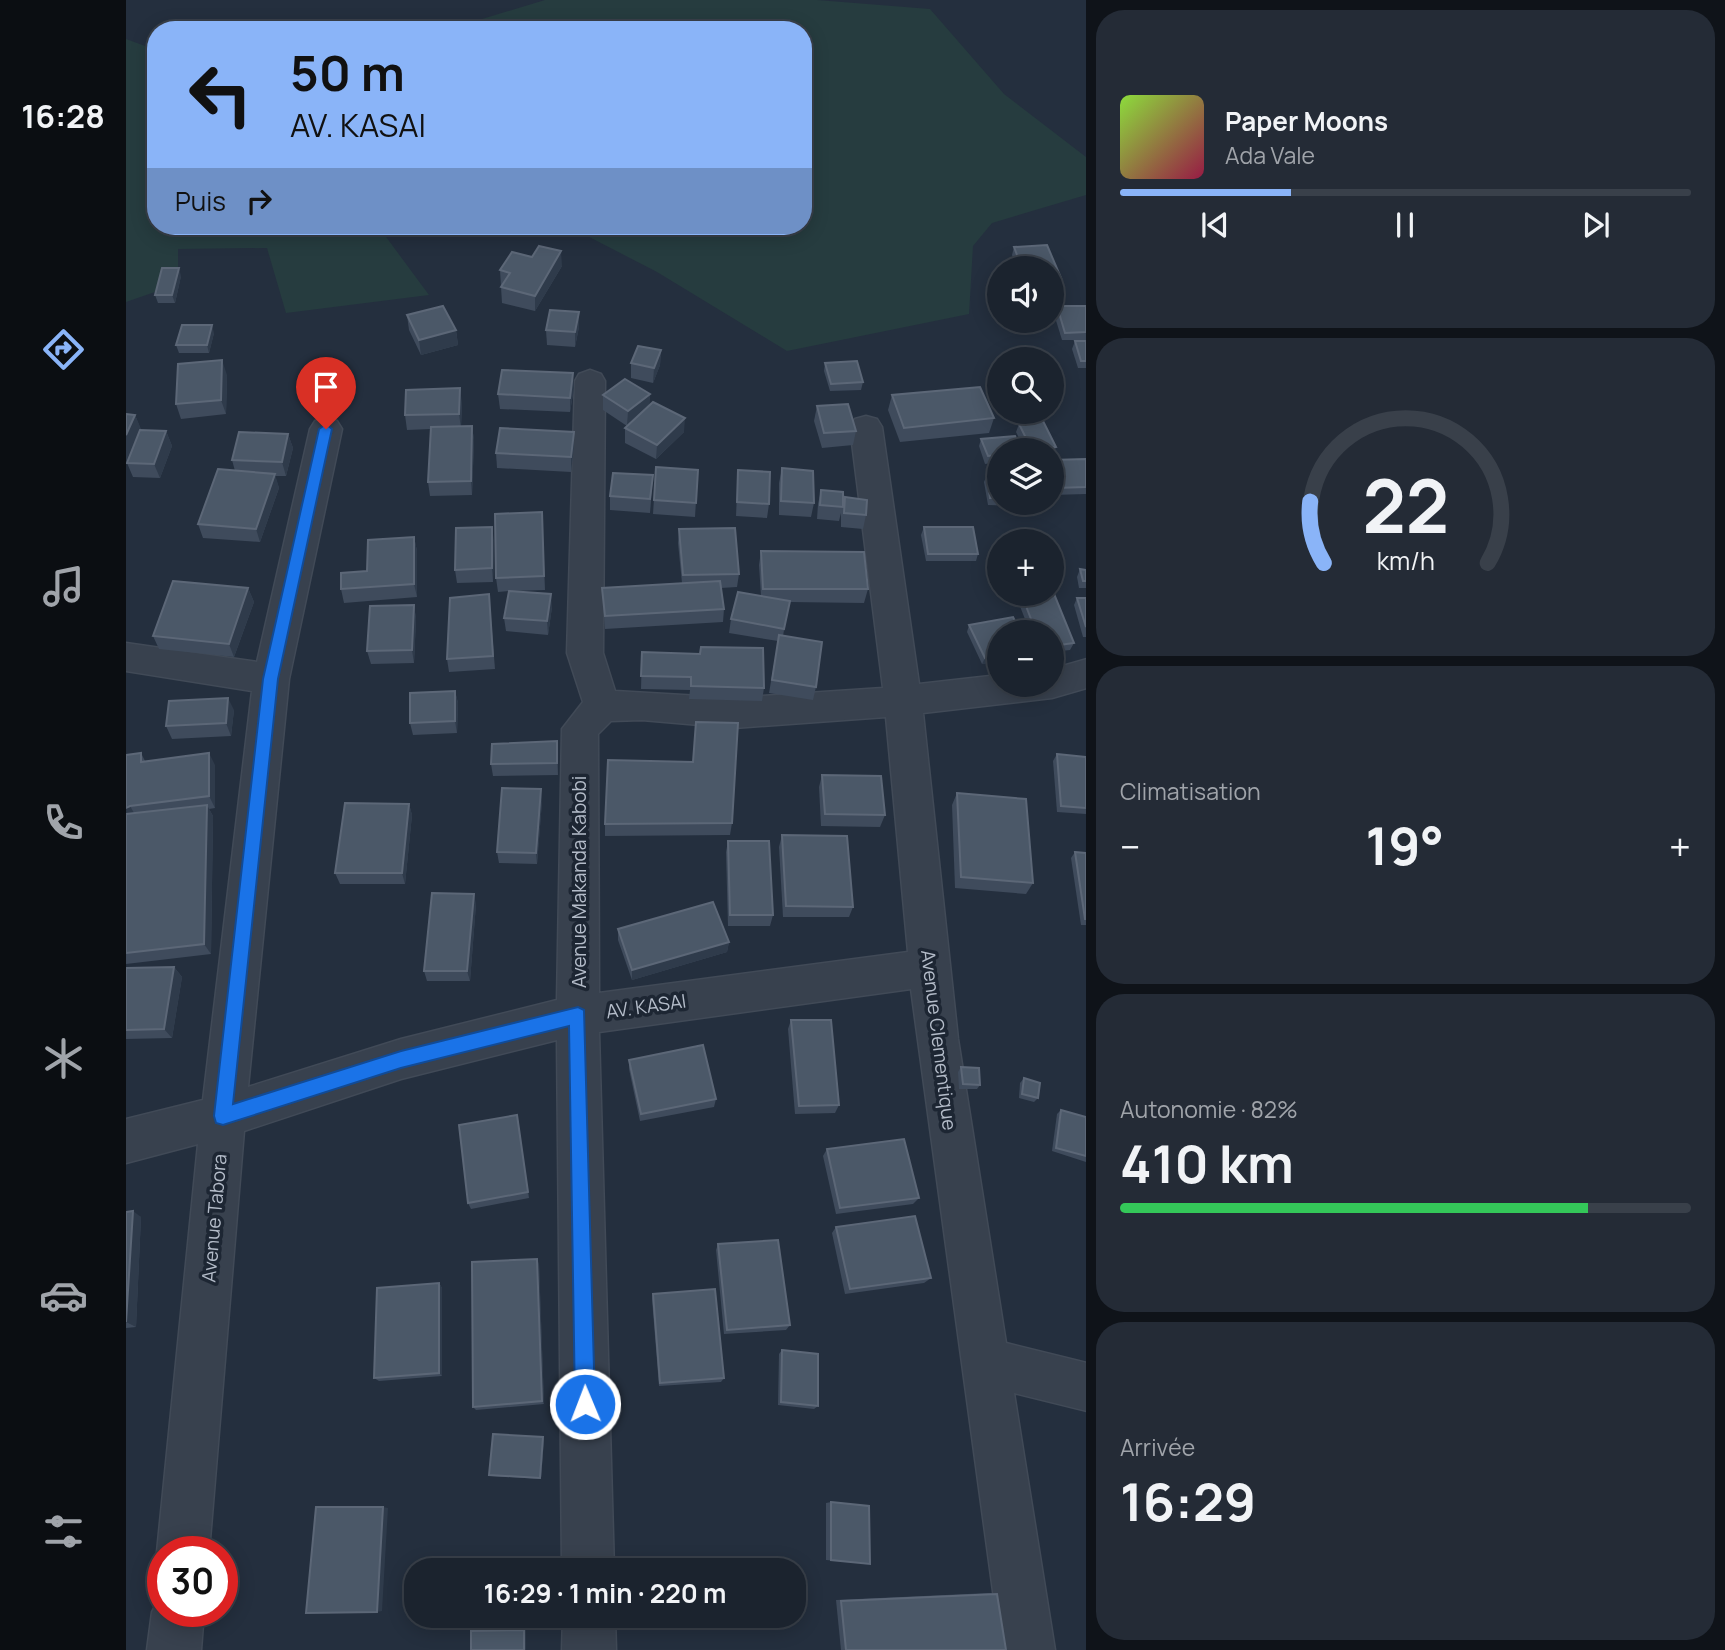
<!DOCTYPE html>
<html lang="fr">
<meta charset="utf-8">
<style>
:root{--surface:#1b232e;--page:#242b36;--text:#f1f3f6;--muted:#a0a4aa;--line:#39404a;--accent:#8ab4f8}
body{margin:0;font-family:Manrope,sans-serif;background:var(--page);color:var(--text);height:100vh;display:flex;flex-direction:column;font-size:26px;white-space:nowrap}
*{box-sizing:border-box;margin:0}
p{font-size:23px;color:var(--muted)}
.icon{flex:none;width:38px;height:38px;fill:none;stroke:currentColor;stroke-width:2;stroke-linecap:round;stroke-linejoin:round}
.map{position:relative;flex:1;overflow:hidden}
.side{display:flex;flex-direction:column;gap:10px;padding:10px;background:#0f1319;width:639px}
.side>*{flex:none}
.hud{position:absolute;left:21px;top:21px;width:665px;height:214px;border-radius:28px;box-shadow:0 4px 18px #0003,0 0 0 2px var(--line);background:#8ab4f8;color:#111;overflow:hidden}
.buttons{position:absolute;left:861px;top:256px;display:grid;gap:14px}
.buttons a{display:grid;place-items:center;width:77px;height:77px;border-radius:50%;background:var(--surface);box-shadow:0 4px 18px #0003,0 0 0 2px var(--line);font-size:35px}
.speed{position:absolute;left:21px;top:1536px;display:flex;gap:14px;font-size:35px;font-weight:700;text-align:center}
.speed>*{display:grid;place-content:center;width:91px;height:91px;border-radius:50%;background:var(--surface);box-shadow:0 4px 18px #0003,0 0 0 2px var(--line);line-height:1}
.speed .limit{border:10px solid #d22;background:#fff;color:#111}
.pin{position:absolute;display:grid;place-items:center;width:60px;height:60px;color:#fff;margin:-72px -30px;border-radius:50% 50% 50% 0;rotate:-45deg;box-shadow:0 0 7px #0007}
.pin .icon{rotate:45deg}
.me{position:absolute;width:77px;margin:-38px;rotate:359deg;stroke-linejoin:round;filter:drop-shadow(0 0 5px #0008)}
.turn{display:flex;align-items:center;gap:24px;height:147px;padding:0 28px;font-size:32px}
.turn .icon{width:91px;height:91px;stroke-width:2.5}
.turn b{display:block;font-size:49px;line-height:60px}
.then{display:flex;align-items:center;height:66px;padding:0 28px;background:#0003;gap:14px;font-size:26px}
.big{font-size:52px;font-weight:700;line-height:1.1}
.side .tile{flex:1;display:flex;flex-direction:column;justify-content:center;gap:10px;min-width:0;padding:0 24px;border-radius:28px;background:var(--page)}
.side .dial{align-items:center;gap:0}
.dial svg{height:182px;overflow:visible;fill:none;stroke:var(--line);stroke-width:7;stroke-linecap:round;text-anchor:middle}
.dial text{fill:var(--text);stroke:none}
.song{display:flex;align-items:center;gap:21px}
.cover{width:84px;height:84px;border-radius:10px;background:linear-gradient(135deg,hsl(90 70% 55%),hsl(340 70% 35%))}
.played{height:7px;border-radius:4px;background:linear-gradient(90deg,var(--accent) 30%,var(--line) 30%)}
.keys{display:flex;justify-content:space-around;direction:ltr}
.heat{display:flex;justify-content:space-between;align-items:center;font-size:38px;direction:ltr}
.charge{height:10px;border-radius:5px;background:linear-gradient(90deg,#34c759 82%,var(--line) 0)}
.trip{position:absolute;left:278px;top:1558px;width:402px;height:70px;border-radius:28px;background:var(--surface);box-shadow:0 4px 18px #0003,0 0 0 2px var(--line);font-weight:700;line-height:70px;text-align:center}
main{display:flex;flex:1;min-height:0}
.menu{display:flex;flex-direction:column;width:126px;justify-content:space-around;align-items:center;background:#0b0e12;color:var(--muted)}
.menu .icon{width:49px;height:49px}
.menu .on{color:var(--accent)}
.menu b{font-size:32px;color:var(--text)}
.map>svg:first-child{display:block}
</style>
<main>
<nav class="menu">
<b>16:28</b>
<svg class="icon on" aria-label="directions" viewBox="0 0 24 24"><path d="M12 3l9 9-9 9-9-9zM9 14v-3h6M13 9l2 2-2 2"/></svg>
<svg class="icon" aria-label="music" viewBox="0 0 24 24"><path d="M9 18V5l10-2v13"/><circle cx="6" cy="18" r="3"/><circle cx="16" cy="16" r="3"/></svg>
<svg class="icon" aria-label="phone" viewBox="0 0 24 24"><path d="M5 4h4l2 5-3 2q2 4 5 5l2-3 5 2v4C11 20 4 13 5 4z"/></svg>
<svg class="icon" aria-label="climate" viewBox="0 0 24 24"><path d="M12 3v18M4 7l16 10M4 17L20 7"/></svg>
<svg class="icon" aria-label="car" viewBox="0 0 24 24"><path d="M5 17H2v-5l4-1 3-4h7l3 4 3 1v5h-3M9 17h6M6 11h13"/><circle cx="7" cy="17" r="2"/><circle cx="17" cy="17" r="2"/></svg>
<svg class="icon" aria-label="filters" viewBox="0 0 24 24"><path d="M4 7h16M4 17h16"/><circle cx="9" cy="7" r="2"/><circle cx="15" cy="17" r="2"/></svg>
</nav>
<div class="map">
<svg width="961" height="1650" viewBox="0 0 961 1650">
<rect width="100%" height="100%" fill="#242f3e"/>
<g fill="#263c3f">
<polygon points="419,0 691,0 804,9 878,94 960,157 960,195 866,223 847,246 843,314 661,351 531,272 442,226 677,226 677,30 320,30"/>
<polygon points="0,39 30,50 30,226 252,226 303,295 160,313 141,248 52,249 52,284 0,302"/>
</g>
<g fill="none" stroke-linecap="round" stroke-linejoin="round">
<defs>
<g id="minor">
<path d="M464,370L475,374L479,381L477,653L489,691L608,698L757,688L724,427L729,419L740,416L751,419L756,427L793,684L873,675V684H926V669L961,659V688L926,698L797,713L832,1039L880,1343L961,1363V1411L888,1393L929,1650H875L785,989L473,1032L488,1570H436L431,1040L275,1079L118,1131L83,1552H37V1565L31,1552L72,1144L0,1163V1119L77,1100L126,691L0,671V643L131,662L184,429L189,421L200,418L211,421L216,429L163,679L122,1087L275,1039L431,1000L436,729L457,702L441,653L449,381L453,374ZM760,717L782,952L473,993L472,734L485,721L516,720L608,728Z"/>
<polygon points="37,1592 37,1612 78,1612 75,1650 21,1650 26,1612"/>
<polygon points="437,1615 489,1615 490,1650 436,1650"/>
</g>
</defs>
<use href="#minor" stroke="#414a57" stroke-width="3"/>
<use href="#minor" fill="#38414e" fill-rule="evenodd"/>
</g>
<g fill="#3f4b5c">
<polygon points="921,245 935,278 932,286 926,286 926,268 891,268 886,255 888,247"/>
<polygon points="436,266 409,311 376,303 375,287 376,286 375,286 374,270"/>
<polygon points="55,276 49,303 32,303 29,295"/>
<polygon points="931,306 960,306 960,340 936,340 928,314"/>
<polygon points="281,315 330,330 332,345 295,355 283,330"/>
<polygon points="453,327 449,347 421,345 420,330"/>
<polygon points="88,333 83,353 53,353 50,345"/>
<polygon points="949,341 960,341 960,368 952,368 946,349"/>
<polygon points="535,350 534,365 527,383 505,378 505,363"/>
<polygon points="699,363 737,382 735,390 704,391 698,371"/>
<polygon points="101,375 100,414 55,419 50,404"/>
<polygon points="448,388 444,412 374,409 372,394"/>
<polygon points="524,394 523,406 558,432 530,459 499,443 499,428 501,426 477,410 477,395"/>
<polygon points="766,395 868,418 863,433 774,442 762,410"/>
<polygon points="336,403 335,426 346,426 348,440 346,495 304,496 302,482 305,429 281,430 279,415"/>
<polygon points="691,406 730,431 727,445 696,448 688,421"/>
<polygon points="0,414 9,415 15,430 40,431 46,446 34,478 7,477 1,463 7,449 0,464"/>
<polygon points="893,424 930,447 927,455 926,455 926,450 899,450 890,432"/>
<polygon points="448,432 448,446 445,472 371,468 370,453"/>
<polygon points="162,434 167,448 160,476 149,476 153,488 134,542 77,538 72,524 109,471 106,460"/>
<polygon points="855,439 873,450 873,462 859,464 853,446"/>
<polygon points="960,459 960,494 926,495 926,460"/>
<polygon points="530,467 572,470 569,517 527,514"/>
<polygon points="656,468 688,503 685,517 653,515 653,483"/>
<polygon points="612,470 643,504 641,518 610,516"/>
<polygon points="527,475 524,513 484,510 484,496"/>
<polygon points="861,475 873,475 873,502 896,502 895,506 862,505 858,482"/>
<polygon points="695,490 717,506 719,497 740,515 737,529 715,527 715,513 713,521 691,519 692,504"/>
<polygon points="416,512 419,590 387,591 426,607 422,635 380,631 378,618 383,591 372,592 370,578"/>
<polygon points="798,527 852,554 850,561 800,561 795,535"/>
<polygon points="553,529 613,574 611,587 595,588 598,609 597,622 479,629 476,588 556,583 552,543"/>
<polygon points="288,537 291,551 291,597 218,603 215,589"/>
<polygon points="368,540 367,582 331,583 329,570"/>
<polygon points="635,551 742,589 738,603 663,602 657,636 690,687 687,700 643,693 652,641 603,633 605,619 635,596 633,565"/>
<polygon points="954,569 960,570 960,588 953,588 951,577"/>
<polygon points="122,588 128,602 108,657 33,649 27,636"/>
<polygon points="891,593 926,593 948,643 944,650 926,652 926,632 904,632 890,596"/>
<polygon points="363,594 369,669 323,672 321,659"/>
<polygon points="951,598 960,598 960,637 957,637 948,605"/>
<polygon points="288,605 290,619 288,663 245,664 241,651"/>
<polygon points="843,625 873,632 873,661 856,664 841,632"/>
<polygon points="516,652 638,688 636,701 563,699 564,690 515,689"/>
<polygon points="329,691 332,703 331,733 287,735 284,723"/>
<polygon points="108,710 105,736 46,739 40,726"/>
<polygon points="431,741 432,775 367,776 365,764"/>
<polygon points="15,753 19,761 89,765 89,808 83,809 87,816 85,954 0,964 0,755"/>
<polygon points="931,754 960,757 960,814 931,812 927,761"/>
<polygon points="696,775 759,815 754,827 695,826 693,787"/>
<polygon points="831,793 907,883 900,894 829,888 826,805"/>
<polygon points="416,801 411,864 373,863 371,852"/>
<polygon points="283,804 286,815 279,884 214,884 209,873"/>
<polygon points="606,823 604,835 479,836 479,824"/>
<polygon points="656,835 727,907 723,917 657,917 653,847"/>
<polygon points="602,841 647,915 644,926 602,926 600,852"/>
<polygon points="949,852 960,853 960,925 955,925 945,858"/>
<polygon points="350,904 344,981 301,981 298,971"/>
<polygon points="492,929 603,942 601,952 506,980 492,940"/>
<polygon points="48,967 56,977 46,1038 0,1039 0,968"/>
<polygon points="665,1020 713,1105 709,1113 669,1114 662,1029"/>
<polygon points="503,1060 590,1099 588,1107 514,1121 503,1069"/>
<polygon points="835,1067 854,1085 851,1089 833,1089 832,1072"/>
<polygon points="898,1078 912,1098 908,1102 893,1098 894,1083"/>
<polygon points="935,1110 960,1117 960,1162 926,1151 931,1114"/>
<polygon points="391,1115 403,1198 345,1209 342,1203"/>
<polygon points="701,1149 793,1198 787,1204 710,1214 697,1156"/>
<polygon points="0,1212 15,1217 10,1327 0,1328"/>
<polygon points="710,1227 805,1278 798,1283 719,1294 706,1233"/>
<polygon points="592,1244 664,1325 660,1330 598,1334 590,1250"/>
<polygon points="413,1264 418,1404 350,1410 347,1407"/>
<polygon points="313,1283 316,1288 316,1376 253,1381 248,1378"/>
<polygon points="527,1294 598,1378 595,1382 533,1386 526,1299"/>
<polygon points="656,1350 692,1406 688,1409 652,1405 653,1354"/>
<polygon points="418,1439 415,1479 365,1476 363,1475"/>
<polygon points="705,1502 744,1564 700,1560 700,1503"/>
<polygon points="863,1593 871,1594 880,1650 715,1650 710,1600"/>
<polygon points="400,1628 400,1650 345,1650 345,1631 348,1630"/>
</g>
<g fill="#2f3b4b">
<polygon points="435,251 436,266 409,311 409,296"/>
<polygon points="53,268 55,276 49,303 46,295"/>
<polygon points="453,312 453,327 449,347 449,332"/>
<polygon points="86,325 88,333 83,353 81,345"/>
<polygon points="330,330 332,345 295,355 293,340"/>
<polygon points="535,350 534,365 527,383 528,368"/>
<polygon points="96,360 101,375 100,414 95,400"/>
<polygon points="447,373 448,388 444,412 444,398"/>
<polygon points="334,388 336,403 335,428 333,414"/>
<polygon points="524,394 523,409 501,426 502,411"/>
<polygon points="9,415 15,429 0,464 0,435"/>
<polygon points="559,418 558,432 530,459 531,445"/>
<polygon points="346,426 348,440 346,495 345,481"/>
<polygon points="40,431 46,446 34,478 28,464"/>
<polygon points="448,432 448,446 445,472 445,457"/>
<polygon points="162,434 167,448 160,476 156,462"/>
<polygon points="149,474 153,488 134,542 130,529"/>
<polygon points="366,527 368,540 367,582 366,568"/>
<polygon points="288,537 291,551 291,597 288,584"/>
<polygon points="122,588 128,602 108,657 103,644"/>
<polygon points="425,594 426,607 422,635 421,621"/>
<polygon points="288,605 290,619 288,663 286,650"/>
<polygon points="873,655 873,661 856,664 859,658"/>
<polygon points="329,691 332,703 331,733 329,721"/>
<polygon points="102,698 108,710 105,736 100,723"/>
<polygon points="83,753 89,765 89,808 83,796"/>
<polygon points="415,789 416,801 411,864 410,853"/>
<polygon points="283,804 286,815 279,884 276,873"/>
<polygon points="81,805 87,816 85,954 78,944"/>
<polygon points="4,806 11,818 0,823 0,808"/>
<polygon points="348,894 350,904 344,981 341,971"/>
<polygon points="603,942 601,952 506,980 506,970"/>
<polygon points="48,967 56,977 46,1038 38,1029"/>
<polygon points="7,1211 15,1217 10,1327 0,1322"/>
<polygon points="411,1259 413,1264 418,1404 416,1401"/>
<polygon points="313,1283 316,1288 316,1376 313,1373"/>
<polygon points="417,1437 418,1439 415,1479 414,1478"/>
<polygon points="257,1507 262,1508 256,1611 251,1612"/>
<polygon points="400,1628 400,1650 398,1650 398,1630"/>
</g>
<g fill="#4b5868" stroke="#5c6777" stroke-width="2">
<polygon points="921,245 935,278 926,279 926,268 896,268 888,247"/>
<polygon points="413,246 435,251 409,296 375,287 384,273 374,270 386,252 406,257"/>
<polygon points="36,268 53,268 46,295 29,295"/>
<polygon points="317,306 330,330 293,340 281,315"/>
<polygon points="931,306 960,306 960,332 939,333"/>
<polygon points="424,310 453,312 449,332 420,330"/>
<polygon points="56,325 86,325 81,345 50,345"/>
<polygon points="949,341 960,341 960,361 955,361"/>
<polygon points="512,346 535,350 528,368 505,363"/>
<polygon points="96,360 95,400 50,404 52,364"/>
<polygon points="731,361 737,382 705,384 699,363"/>
<polygon points="376,370 447,373 444,398 372,394"/>
<polygon points="499,379 524,394 502,411 477,395"/>
<polygon points="854,387 868,418 778,428 766,395"/>
<polygon points="334,388 333,414 279,415 280,390"/>
<polygon points="527,402 559,418 531,445 499,428"/>
<polygon points="722,404 730,431 698,433 691,406"/>
<polygon points="0,414 9,415 0,435"/>
<polygon points="917,421 930,447 906,450 893,424"/>
<polygon points="346,426 345,481 302,482 305,427"/>
<polygon points="374,428 448,432 445,457 370,453"/>
<polygon points="14,430 40,431 28,464 1,463"/>
<polygon points="113,432 162,434 156,462 106,460"/>
<polygon points="889,436 895,450 873,450 873,455 862,456 855,439"/>
<polygon points="960,459 960,487 929,488 926,479 926,460"/>
<polygon points="530,467 572,470 570,503 528,500"/>
<polygon points="656,468 687,471 688,503 655,501"/>
<polygon points="92,469 149,474 130,529 72,524"/>
<polygon points="612,470 644,472 643,504 611,502"/>
<polygon points="487,473 527,475 524,499 484,496"/>
<polygon points="861,475 873,475 873,498 864,498"/>
<polygon points="695,490 717,492 717,507 694,505"/>
<polygon points="719,497 741,500 740,515 718,513"/>
<polygon points="416,512 418,576 370,578 369,514"/>
<polygon points="366,527 366,568 329,570 330,528"/>
<polygon points="798,527 847,527 852,554 802,554"/>
<polygon points="609,528 613,574 557,575 553,529"/>
<polygon points="288,537 288,584 215,589 215,573 241,571 242,540"/>
<polygon points="635,551 738,552 742,589 637,589"/>
<polygon points="954,569 960,570 960,581 957,581"/>
<polygon points="47,581 122,588 103,644 27,636"/>
<polygon points="594,581 598,609 479,616 476,588"/>
<polygon points="926,589 948,643 926,646 926,632 910,632 895,593 926,593"/>
<polygon points="383,591 425,594 421,621 378,618"/>
<polygon points="612,592 664,601 658,629 605,619"/>
<polygon points="363,594 367,656 321,659 324,598"/>
<polygon points="951,598 960,598 960,627"/>
<polygon points="288,605 286,650 241,651 244,606"/>
<polygon points="887,617 894,632 873,632 873,655 859,658 843,625"/>
<polygon points="653,635 696,642 690,687 646,680"/>
<polygon points="575,647 637,648 638,688 565,686 565,677 515,676 516,652 574,654"/>
<polygon points="329,691 329,721 284,723 284,693"/>
<polygon points="102,698 100,723 40,726 43,701"/>
<polygon points="570,722 612,723 606,823 479,824 482,760 567,762"/>
<polygon points="431,741 431,763 365,764 366,744"/>
<polygon points="15,753 15,762 83,753 83,796 4,806 0,808 0,755"/>
<polygon points="931,754 960,757 960,808 935,806"/>
<polygon points="696,775 755,776 759,815 699,814"/>
<polygon points="376,788 415,789 410,853 371,852"/>
<polygon points="831,793 900,799 907,883 835,877"/>
<polygon points="219,803 283,804 276,873 209,873"/>
<polygon points="81,805 78,944 0,953 0,814"/>
<polygon points="656,835 721,836 727,907 660,906"/>
<polygon points="602,841 643,841 647,915 604,915"/>
<polygon points="949,852 960,853 960,919 959,919"/>
<polygon points="306,893 348,894 341,971 298,971"/>
<polygon points="587,902 603,942 506,970 492,929"/>
<polygon points="48,967 38,1029 0,1030 0,968"/>
<polygon points="665,1020 705,1020 713,1105 673,1106"/>
<polygon points="577,1045 590,1099 515,1114 503,1060"/>
<polygon points="835,1067 853,1068 854,1085 837,1084"/>
<polygon points="898,1078 914,1083 912,1098 896,1094"/>
<polygon points="935,1110 960,1117 960,1156 930,1148"/>
<polygon points="391,1115 402,1192 342,1203 333,1125"/>
<polygon points="778,1139 793,1198 714,1208 701,1149"/>
<polygon points="7,1211 0,1322 0,1212"/>
<polygon points="789,1216 805,1278 724,1289 710,1227"/>
<polygon points="652,1240 664,1325 601,1330 592,1244"/>
<polygon points="411,1259 416,1401 347,1407 346,1262"/>
<polygon points="313,1283 313,1373 248,1378 251,1288"/>
<polygon points="589,1289 598,1378 534,1383 527,1294"/>
<polygon points="656,1350 692,1354 692,1406 655,1402"/>
<polygon points="367,1434 417,1437 414,1478 363,1475"/>
<polygon points="705,1502 743,1506 744,1564 705,1560"/>
<polygon points="190,1507 257,1507 251,1612 180,1613"/>
<polygon points="361,1567 377,1570 360,1570"/>
<polygon points="871,1594 880,1650 720,1650 715,1601"/>
<polygon points="398,1630 398,1650 345,1650 345,1631"/>
</g>
<polygon fill="#1a73e8" stroke="#114b97" stroke-width="2" points="200,424 206,429 152,679 107,1104 275,1051 452,1007 458,1010 469,1404 466,1411 459,1414 452,1411 449,1404 443,1026 275,1068 97,1125 90,1123 88,1116 137,679 193,429"/>
<g text-anchor="middle" stroke-width="7" stroke-linejoin="round" paint-order="stroke">
<g font-size="19" fill="#b4bcc9" stroke="#1d2633">
<text transform="translate(453 882) rotate(-90)" y="7">Avenue Makanda Kabobi</text>
<text transform="translate(520 1006) rotate(-8)" y="7">AV. KASAI</text>
<text transform="translate(813 1040) rotate(83)" y="7">Avenue Clementique</text>
<text transform="translate(88 1218) rotate(-85)" y="7">Avenue Tabora</text>
</g>
</g>
</svg>
<div class="buttons">
<a><svg class="icon" aria-label="sound" viewBox="0 0 24 24"><path d="M4 9h4l5-4v14l-5-4H4zM17 9q2 3 0 6"/></svg></a>
<a><svg class="icon" aria-label="search" viewBox="0 0 24 24"><circle cx="10" cy="10" r="6"/><path d="M15 15l6 6"/></svg></a>
<a><svg class="icon" aria-label="layers" viewBox="0 0 24 24"><path d="M12 4l9 5-9 5-9-5zM3 14l9 5 9-5"/></svg></a>
<a>+</a>
<a>−</a>
</div>
<div class="speed"><div class="limit">30</div></div>
<div class="pin" style="left:200px;top:429px;background:#d93025"><svg class="icon" aria-label="arrive" viewBox="0 0 24 24"><path d="M6 21V4h12l-3 4 3 4H6"/></svg></div>
<svg class="me" style="left:459px;top:1404px" viewBox="-20 -20 40 40"><circle r="17" fill="#1a73e8" stroke="#fff" stroke-width="3"/><path d="M0-11L8 9 0 5-8 9z" fill="#fff"/></svg>
<div class="trip">16:29 · 1 min · 220 m</div>
<div class="hud">
<div class="turn"><svg class="icon" aria-label="left" viewBox="0 0 24 24"><path d="M17 20v-9H6M10 6l-5 5 5 5"/></svg><div><b>50 m</b>AV. KASAI</div></div>
<div class="then">Puis<svg class="icon" aria-label="right" viewBox="0 0 24 24"><path d="M7 20v-9h11M14 6l5 5-5 5"/></svg></div>
</div>
</div>
<section class="side">
<div class="tile">
<div class="song"><i class="cover"></i><div><b>Paper Moons</b><p>Ada Vale</p></div></div>
<div class="played"></div>
<div class="keys"><svg class="icon" aria-label="previous" viewBox="0 0 24 24"><path d="M18 5L8 12l10 7zM5 5v14"/></svg><svg class="icon" aria-label="pause" viewBox="0 0 24 24"><path d="M8 5v14M16 5v14"/></svg><svg class="icon" aria-label="next" viewBox="0 0 24 24"><path d="M6 5l10 7-10 7zM19 5v14"/></svg></div>
</div>
<div class="tile dial"><svg viewBox="0 0 100 80">
<path d="M14 69A42 42 0 1 1 86 69"/>
<path d="M14 69A42 42 0 0 1 8 42" stroke="#8ab4f8"/>
<text x="50" y="56" font-size="32" font-weight="700">22</text>
<text x="50" y="72" font-size="11">km/h</text>
</svg></div>
<div class="tile"><p>Climatisation</p>
<div class="heat"><a>−</a><b class="big">19°</b><a>+</a></div>
</div>
<div class="tile"><p>Autonomie · 82%</p><b class="big">410 km</b><div class="charge"></div></div>
<div class="tile"><p>Arrivée</p><b class="big">16:29</b></div>
</section>
</main>
